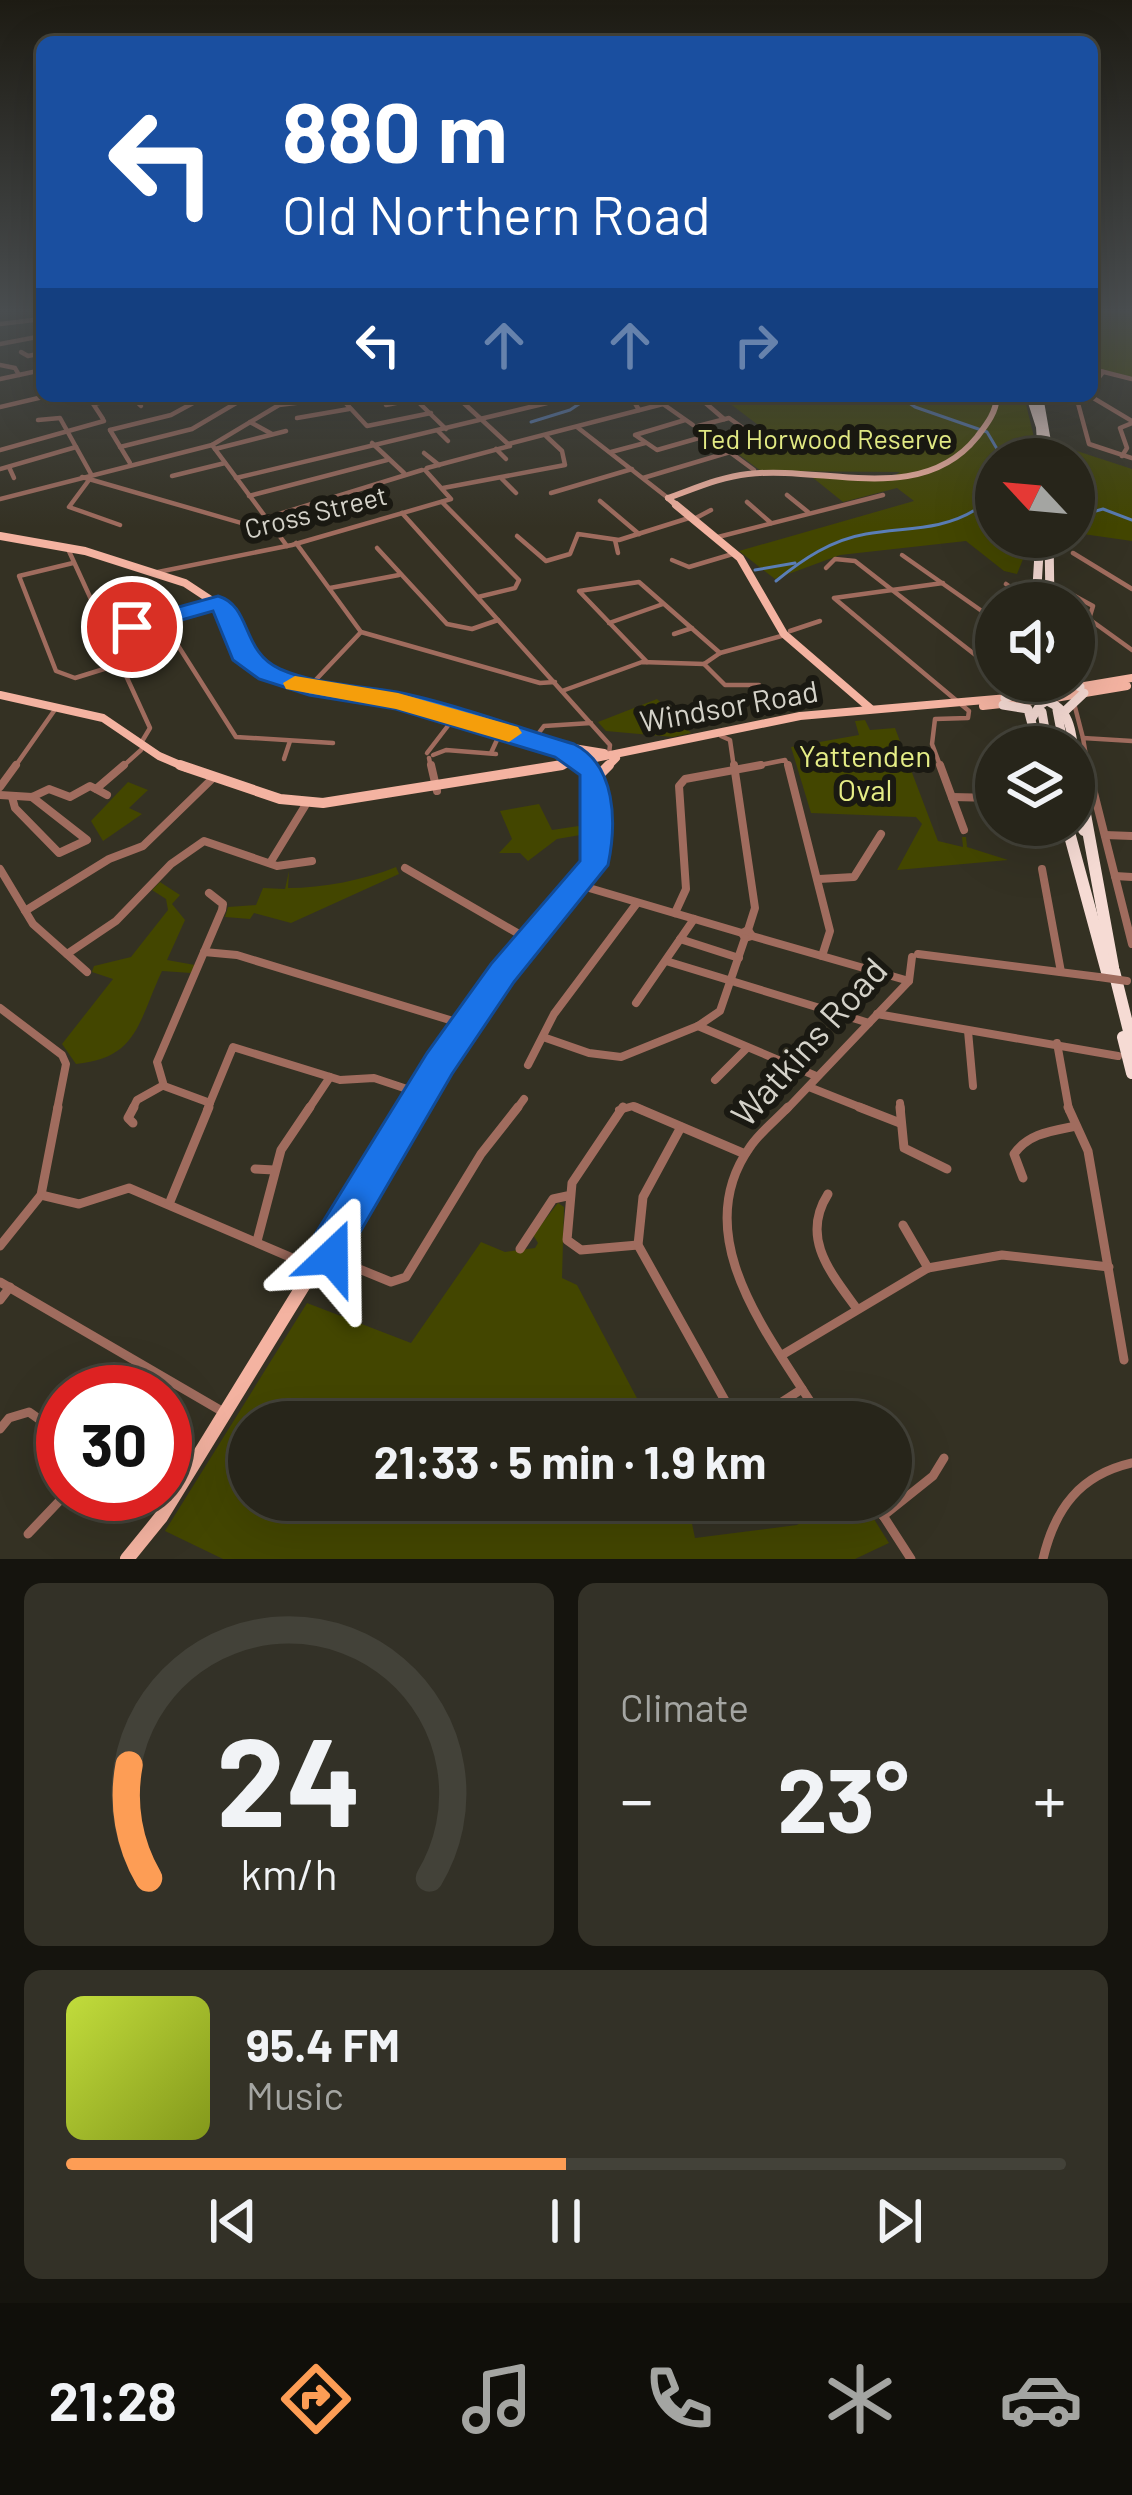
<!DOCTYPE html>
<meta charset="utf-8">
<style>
:root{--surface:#27251a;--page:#333127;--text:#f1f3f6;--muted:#a4a5a2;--line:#434239;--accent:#fd9d55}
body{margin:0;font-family:Barlow,sans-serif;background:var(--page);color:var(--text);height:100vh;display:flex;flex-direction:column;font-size:45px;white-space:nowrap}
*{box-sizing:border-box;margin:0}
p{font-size:39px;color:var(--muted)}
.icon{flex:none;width:66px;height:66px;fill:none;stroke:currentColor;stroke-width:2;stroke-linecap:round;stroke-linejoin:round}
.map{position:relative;height:1559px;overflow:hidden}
.panel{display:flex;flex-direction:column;gap:24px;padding:24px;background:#15140e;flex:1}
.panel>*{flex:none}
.top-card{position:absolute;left:36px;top:36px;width:1062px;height:366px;border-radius:18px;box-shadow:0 12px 48px #0002,0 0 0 3px var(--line);background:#1a4fa0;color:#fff;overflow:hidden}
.needle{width:78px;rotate:296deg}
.buttons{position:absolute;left:975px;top:438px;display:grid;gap:24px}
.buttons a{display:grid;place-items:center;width:120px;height:120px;border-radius:50%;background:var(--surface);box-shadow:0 12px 48px #0002,0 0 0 3px var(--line);font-size:60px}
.speed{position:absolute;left:36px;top:1365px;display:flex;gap:24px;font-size:60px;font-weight:700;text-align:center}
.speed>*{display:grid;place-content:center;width:156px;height:156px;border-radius:50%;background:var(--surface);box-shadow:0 12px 48px #0002,0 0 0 3px var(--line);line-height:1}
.speed .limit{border:18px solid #d22;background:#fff;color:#111}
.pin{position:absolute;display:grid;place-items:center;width:102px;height:102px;color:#fff;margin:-51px;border:6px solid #fff;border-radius:50%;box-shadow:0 3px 12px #0007}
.me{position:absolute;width:132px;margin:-66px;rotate:23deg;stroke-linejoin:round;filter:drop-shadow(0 0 9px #0008)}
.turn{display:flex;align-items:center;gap:42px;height:252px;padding:0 48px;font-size:54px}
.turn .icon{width:156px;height:156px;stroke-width:2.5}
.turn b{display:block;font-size:84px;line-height:102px}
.lanes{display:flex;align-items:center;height:114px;padding:0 48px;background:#0003;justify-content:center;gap:60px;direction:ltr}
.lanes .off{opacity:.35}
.big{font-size:90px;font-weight:700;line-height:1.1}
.panel .card{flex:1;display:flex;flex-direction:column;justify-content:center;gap:18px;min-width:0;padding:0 42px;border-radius:18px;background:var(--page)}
.panel .dial{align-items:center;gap:0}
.dial svg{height:312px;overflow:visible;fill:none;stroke:var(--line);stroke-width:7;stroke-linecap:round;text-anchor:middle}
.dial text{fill:var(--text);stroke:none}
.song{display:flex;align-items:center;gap:36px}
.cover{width:144px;height:144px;border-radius:18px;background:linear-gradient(135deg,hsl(70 70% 55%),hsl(70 70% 35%))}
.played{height:12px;border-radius:6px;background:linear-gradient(90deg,var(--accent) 50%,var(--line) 50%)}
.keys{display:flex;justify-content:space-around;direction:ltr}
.heat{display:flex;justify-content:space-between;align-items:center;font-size:66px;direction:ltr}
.panel .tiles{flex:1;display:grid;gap:24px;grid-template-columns:1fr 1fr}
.card:last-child{grid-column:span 2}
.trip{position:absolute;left:228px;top:1401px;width:684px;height:120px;border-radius:60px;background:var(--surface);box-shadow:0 12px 48px #0002,0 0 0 3px var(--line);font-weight:700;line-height:120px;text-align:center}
.menu{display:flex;height:192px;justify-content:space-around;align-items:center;background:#100f0a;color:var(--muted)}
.menu .icon{width:84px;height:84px}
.menu .current{color:var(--accent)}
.menu b{font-size:54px;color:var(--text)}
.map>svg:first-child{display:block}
</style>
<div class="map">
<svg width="1132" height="1559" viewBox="0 0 1132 1559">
<rect width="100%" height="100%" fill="#343123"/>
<g fill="#434600">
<polygon points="1092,309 1132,309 1132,379 1092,368"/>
<polygon points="720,396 1024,396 1034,437 1132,469 1132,541 1083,534 1059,543 1057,537 1074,537 1074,459 996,459 996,537 1032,537 1017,574 1004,571 966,541 840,555 775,579 739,551 914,501 897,488 843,502 812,477 888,480 900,472 761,471 726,445 766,431"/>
<polygon points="657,699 691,733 673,737 606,731 598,722"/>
<polygon points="865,720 870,730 895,728 938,841 963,847 962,837 966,837 967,847 1008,860 897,870 922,824 916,817 811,813 791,747 859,735 855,721"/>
<polygon points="128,782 148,790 129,808 142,814 103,841 91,821"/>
<polygon points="539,804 552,830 592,824 592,833 557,839 528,861 520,853 499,853 512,839 500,811"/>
<path d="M396,867L399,874L291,923L254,913L250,919L225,917L228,907L256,905L263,888L285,889L289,871L288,888C323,888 364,880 396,867Z"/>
<path d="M160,882L180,895L172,904L185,920L167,960L195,965L191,973L162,971C138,1022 138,1058 76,1064L62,1044L113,979L92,972L94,966L131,957L168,910L166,899L152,890Z"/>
<polygon points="558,1203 564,1207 562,1278 577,1285 648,1419 655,1422 249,1422 249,1500 687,1500 695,1538 797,1525 833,1500 862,1500 889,1543 855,1559 223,1559 165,1531 307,1303 411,1343 481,1242 505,1252 535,1248 538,1243 533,1235"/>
</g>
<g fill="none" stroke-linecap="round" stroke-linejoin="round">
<g stroke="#5a7eb7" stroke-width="3">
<polyline points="899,396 915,407 987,432 1003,459"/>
<polyline points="531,422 570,410 591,396"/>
<polyline points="996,464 979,474 996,486"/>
<polyline points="1074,517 1103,509 1132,520"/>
<polyline points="755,570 795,563"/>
<path d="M776,581C803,559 831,540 866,534C905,527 941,531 975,510L996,515"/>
</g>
<g stroke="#a06c5e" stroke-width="4.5">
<polyline points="0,324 42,319"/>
<polyline points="0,344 42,336"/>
<polyline points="21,352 28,356 42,353"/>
<polyline points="0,365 15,368 19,375"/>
<polyline points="1092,369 1132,379"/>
<polyline points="0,379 42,370"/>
<polyline points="1092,386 1103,372"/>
<polyline points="88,396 103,419"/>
<polyline points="131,396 141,406"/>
<polyline points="412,396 446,429"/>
<polyline points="456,396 508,444"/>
<polyline points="667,396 663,404 693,425"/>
<polyline points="1076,396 1089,444 1132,458"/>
<polyline points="1090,396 1132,421"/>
<polyline points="340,397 367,426 431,413"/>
<polyline points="632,398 639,410"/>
<polyline points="702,400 724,419"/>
<polyline points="463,402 495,396"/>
<polyline points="94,404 130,396"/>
<polyline points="386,405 415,399"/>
<polyline points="0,407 47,396"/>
<polyline points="297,418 349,409"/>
<polyline points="480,419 547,403 554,396"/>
<polyline points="38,420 60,418 91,474"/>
<polyline points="685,420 635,435 657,450 706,436"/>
<polyline points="250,422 272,434"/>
<polyline points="698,426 729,418 746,430"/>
<polyline points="577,427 668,498"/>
<polyline points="697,428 754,470"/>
<polyline points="110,430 171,415 206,396"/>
<polyline points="110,430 130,463"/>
<polyline points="438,431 448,441"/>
<polyline points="372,443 404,473"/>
<polyline points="508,444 663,404"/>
<polyline points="212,445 287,546"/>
<polyline points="120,447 192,429 248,396"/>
<polyline points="215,449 286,431"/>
<polyline points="496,449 506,459"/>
<polyline points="0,450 104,421"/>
<polyline points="611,452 645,443"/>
<polyline points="424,453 439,465"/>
<polyline points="1122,456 1127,448 1120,428 1132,423"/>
<polyline points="9,467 14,478"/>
<polyline points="427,468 510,446"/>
<polyline points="0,469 76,447"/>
<polyline points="172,476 225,463"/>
<polyline points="82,477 276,533"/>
<polyline points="236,478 479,420"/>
<polyline points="643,478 730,452"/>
<polyline points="502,479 516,493"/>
<polyline points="89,480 69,507 120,525"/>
<polyline points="443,488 565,465 562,451 546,436"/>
<polyline points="551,493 632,469"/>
<polyline points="787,495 808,512"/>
<polyline points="249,496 387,460"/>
<polyline points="0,499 212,445 279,405 352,396"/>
<polyline points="600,501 639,534"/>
<polyline points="442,502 519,580 515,588 478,597"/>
<polyline points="747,502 771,523"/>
<polyline points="402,513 610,745 609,754"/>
<polyline points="266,518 422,470"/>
<polyline points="694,519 711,510"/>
<polyline points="517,536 546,561 570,554 578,534 619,540 692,517"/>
<polyline points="718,537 883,495"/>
<polyline points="615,540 618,553"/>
<polyline points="296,543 361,632 540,683 555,682"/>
<polyline points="377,548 447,624 472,629 498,620"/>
<polyline points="68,549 150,728 141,743"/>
<polyline points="1073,553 1132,589"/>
<polyline points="902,555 996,621"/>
<polyline points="672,560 689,567 736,553"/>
<polyline points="73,563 19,576 56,671 75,678 120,664"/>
<polyline points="826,568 835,559 855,561 996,671"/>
<polyline points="153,573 292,545 451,499 425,470"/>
<polyline points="1006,584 1023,596 1024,603"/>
<polyline points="330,588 399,575"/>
<polyline points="1071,594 1093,606 1089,619 1132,650"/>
<polyline points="609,623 663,604"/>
<polyline points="790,631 820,621"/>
<polyline points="108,634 214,604"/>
<polyline points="674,634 692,628"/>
<polyline points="119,661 177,644 236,737 333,743"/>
<polyline points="647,662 579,591 639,582 720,653"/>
<polyline points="704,664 725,685 759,685"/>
<polyline points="309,687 361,632"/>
<polyline points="562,691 642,662 704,664 720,653 785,635"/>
<polyline points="1075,707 1083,738"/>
<polyline points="721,736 730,740 734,768"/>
<polyline points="535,738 544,726 591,723"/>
<polyline points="427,753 457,714"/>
<polyline points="491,753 501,731"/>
<polyline points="433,755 446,750 496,754"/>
<polyline points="429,758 431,768"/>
<polyline points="284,759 290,741"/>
<polyline points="14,768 54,711"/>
<polyline points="121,768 141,750"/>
<polyline points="745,768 785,760 789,768"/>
<polyline points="941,768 932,744 935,719 968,718 969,711 834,598 943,583"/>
<polyline points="1088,768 1083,738 1132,741"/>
</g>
<g stroke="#a06c5e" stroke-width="8">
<polyline points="431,765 437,791"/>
<polyline points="734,765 755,908 748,930"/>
<polyline points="788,765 830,931 822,956"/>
<polyline points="940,765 964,830"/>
<polyline points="1087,765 1132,944"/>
<polyline points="0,787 16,765"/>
<polyline points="96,789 107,795"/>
<polyline points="0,795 32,797 49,789 70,797 90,786 96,789 124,765"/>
<polyline points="12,797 15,808 59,853 87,840 32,797"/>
<polyline points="952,797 996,798"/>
<polyline points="1027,825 1032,836"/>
<polyline points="1105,835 1132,836"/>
<polyline points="270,863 305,806"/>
<polyline points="405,868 531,941"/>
<polyline points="0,869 33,924 87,972"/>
<polyline points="1042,869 1061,972"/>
<polyline points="1115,876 1132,877"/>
<polyline points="819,879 854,877 881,834"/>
<polyline points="579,885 742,933"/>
<polyline points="209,893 223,904 222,910 157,1062 164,1086 210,1103"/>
<polyline points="25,911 109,859 143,846 213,778"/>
<polyline points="675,913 686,889 679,786 685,779 761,765"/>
<polygon points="748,930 752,936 745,938 742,933"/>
<polyline points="752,936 909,981"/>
<polyline points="680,939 739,958"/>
<polyline points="204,952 237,955 466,1025"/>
<polyline points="67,954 116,921 171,864 204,841 277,866 312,861"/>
<polyline points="918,954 1099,977"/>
<polyline points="666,961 869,1023"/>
<polyline points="636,1003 694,919"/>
<polyline points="0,1008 62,1055 66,1064 57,1110"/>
<polyline points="877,1014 1118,1056"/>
<polyline points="698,1026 816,1076"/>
<polyline points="968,1031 973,1086"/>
<polyline points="543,1037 589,1053 621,1057 698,1026 720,1011 745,938"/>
<polyline points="1057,1043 1069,1110"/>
<polyline points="528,1065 554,1014 637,903"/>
<polyline points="715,1080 746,1049"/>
<polyline points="809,1087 867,1110"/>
<polyline points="900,1103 901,1110"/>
<polyline points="132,1110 137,1100 162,1086"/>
<polyline points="207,1110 233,1047 340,1080 374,1078 422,1094"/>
<polyline points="308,1110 330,1077"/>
<polyline points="516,1110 524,1099"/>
<polyline points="619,1110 633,1106 642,1110"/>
<polyline points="786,1110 909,981 912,957"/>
</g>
<g stroke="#a06c5e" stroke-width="9">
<polyline points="623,1107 572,1183 567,1240 581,1250 638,1245"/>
<polyline points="635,1107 745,1154"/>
<path d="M788,1107C776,1120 760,1132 750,1147C684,1240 776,1343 823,1422"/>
<polyline points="859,1107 900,1123"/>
<polyline points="900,1107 904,1148 947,1169"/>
<polyline points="1068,1107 1088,1151 1124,1360"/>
<polyline points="133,1123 128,1118 134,1107"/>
<polyline points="681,1127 643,1197 638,1245 737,1422"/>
<polyline points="255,1169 274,1170"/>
<path d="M1023,1178L1014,1154C1029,1133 1052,1131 1076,1126"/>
<path d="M828,1194C800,1238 831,1273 857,1309"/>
<polyline points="41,1195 79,1204 129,1188 311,1266"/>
<polyline points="169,1204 209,1107"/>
<polyline points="903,1225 928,1268"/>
<polyline points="257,1241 281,1150 310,1107"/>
<polyline points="0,1246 41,1195 58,1107"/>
<polyline points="520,1249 553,1199 567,1196"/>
<polyline points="325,1255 391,1282 406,1277 481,1154 518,1107"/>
<polyline points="0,1282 225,1413"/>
<polyline points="0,1300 10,1287"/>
<polyline points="782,1355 928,1268 1002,1255 1109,1267"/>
<polyline points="751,1422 802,1389"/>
<polyline points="0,1429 9,1418 29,1412 63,1436"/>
<polyline points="873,1500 911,1559"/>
<polyline points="883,1516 933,1476 944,1458"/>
<polyline points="28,1534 66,1494"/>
<path d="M1043,1559C1055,1508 1080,1475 1132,1463"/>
</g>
<g stroke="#f4b3a1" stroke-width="6">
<path d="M668,498C694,489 720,477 748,474C824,465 921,507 977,437C987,424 996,413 997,396"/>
<polyline points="668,498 680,508"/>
</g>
<g stroke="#f4b3a1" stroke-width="8">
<polyline points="676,505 740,558 784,634 871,709"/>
<polyline points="0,536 85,551 185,583 226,610 241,652 270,674 438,711 564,750 589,768"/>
<polyline points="0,695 103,718 159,756 187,768"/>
<polyline points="1031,695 1132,678"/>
<polyline points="1055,698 1127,686"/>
<polyline points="983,706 1038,700"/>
<polyline points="567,747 604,753"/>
<polyline points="547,768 800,716 1008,698"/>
<polyline points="606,768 616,758"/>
</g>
<g stroke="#f4b3a1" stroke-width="10">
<polyline points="180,765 280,799 323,803 562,765"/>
<polyline points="600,774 609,765"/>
<polyline points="412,1110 502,973 593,865 598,846 594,774 587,765"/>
</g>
<polyline stroke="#f4b3a1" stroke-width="14" points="127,1559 161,1517 413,1107"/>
<g stroke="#f6dbd4" stroke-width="8">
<polyline points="1030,396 1040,427 1042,459"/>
<polyline points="1039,396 1050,459"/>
</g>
<g stroke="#f6dbd4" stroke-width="9">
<polyline points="1049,537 1050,603"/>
<polyline points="1036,603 1040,537"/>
<polyline points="1038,681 1038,687"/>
<polyline points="1068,681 1080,687"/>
<path d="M1029,695C1075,705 1069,727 1077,768"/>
<polyline points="1005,698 1024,691 1030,681"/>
<polyline points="1003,705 1028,709 1038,747"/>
<polyline points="1057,710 1064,747"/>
<polyline points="1065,711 1084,693"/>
<polyline points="1042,712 1048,747"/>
<polyline points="1032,718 1040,705 1065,689"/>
</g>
<g stroke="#f6dbd4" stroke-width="12">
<polyline points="1076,765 1113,967"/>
<polyline points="1074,786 1084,830"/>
<polyline points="1067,825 1107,972"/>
<polyline points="1114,971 1132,1043"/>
<polyline points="1123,1037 1132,1073"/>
</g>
<polyline stroke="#a06c5e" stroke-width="8" points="1099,977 1127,981"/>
</g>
<linearGradient id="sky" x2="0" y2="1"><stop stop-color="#1d1b13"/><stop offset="0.59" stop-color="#4a4e50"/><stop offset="1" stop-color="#4a4e50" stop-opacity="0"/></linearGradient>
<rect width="1132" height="527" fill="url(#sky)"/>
<path fill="#1a73e8" stroke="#114b97" stroke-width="3" d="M218,596C252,606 241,652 280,669C316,685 358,685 397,692C456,704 515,727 574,744C616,765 617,822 608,865L514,982L452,1074L349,1251L345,1271L332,1277L311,1268L305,1254L311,1241L427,1053L491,964L580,861V775L555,757L396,709L309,695L259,679L233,660L213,611L132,634L121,627L124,622Z"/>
<polygon fill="#f59e0b" points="295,676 398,693 518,727 522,733 509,742 396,709 286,689 283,683"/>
<g text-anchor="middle" stroke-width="12" stroke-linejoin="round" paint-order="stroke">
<g font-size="27" fill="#e5ed86" stroke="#1a1912">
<text x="825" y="449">Ted Horwood Reserve</text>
</g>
<g font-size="27" fill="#d4d2c9" stroke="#1a1912">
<text transform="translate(316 513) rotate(-14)" y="9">Cross Street</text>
</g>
<g font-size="30" fill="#d4d2c9" stroke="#1a1912">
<text transform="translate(729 707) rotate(-10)" y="10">Windsor Road</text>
</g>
<g font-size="30" fill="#e5ed86" stroke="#1a1912">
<text x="865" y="767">Yattenden<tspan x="865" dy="34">Oval</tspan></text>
</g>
<g font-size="36" fill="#d4d2c9" stroke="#1a1912">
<text transform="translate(809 1042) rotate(-48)" y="13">Watkins Road</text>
</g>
</g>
</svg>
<div class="buttons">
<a><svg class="needle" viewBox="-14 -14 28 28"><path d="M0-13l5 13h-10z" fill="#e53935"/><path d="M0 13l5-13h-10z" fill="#a4a5a2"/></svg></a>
<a><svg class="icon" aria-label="sound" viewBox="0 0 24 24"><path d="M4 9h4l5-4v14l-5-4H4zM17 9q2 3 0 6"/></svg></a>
<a><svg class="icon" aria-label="layers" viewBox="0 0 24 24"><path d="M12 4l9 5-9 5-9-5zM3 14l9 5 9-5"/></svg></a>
</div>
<div class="speed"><div class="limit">30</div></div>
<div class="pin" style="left:132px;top:627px;background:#d93025"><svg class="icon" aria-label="arrive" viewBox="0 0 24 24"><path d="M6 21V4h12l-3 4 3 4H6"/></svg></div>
<svg class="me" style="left:332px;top:1257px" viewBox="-20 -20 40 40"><path d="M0-17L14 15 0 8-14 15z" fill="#1a73e8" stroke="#fff" stroke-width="4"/></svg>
<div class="trip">21:33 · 5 min · 1.9 km</div>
<div class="top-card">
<div class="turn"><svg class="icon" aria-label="left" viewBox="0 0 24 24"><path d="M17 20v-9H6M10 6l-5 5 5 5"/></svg><div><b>880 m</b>Old Northern Road</div></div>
<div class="lanes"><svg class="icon" aria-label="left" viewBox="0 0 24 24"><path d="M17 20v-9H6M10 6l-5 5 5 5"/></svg><svg class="icon off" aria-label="ahead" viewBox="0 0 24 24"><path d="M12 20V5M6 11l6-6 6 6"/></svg><svg class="icon off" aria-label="ahead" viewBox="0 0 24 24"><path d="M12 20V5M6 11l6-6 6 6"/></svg><svg class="icon off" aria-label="right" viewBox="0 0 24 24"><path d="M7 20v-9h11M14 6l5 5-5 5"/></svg></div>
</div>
</div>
<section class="panel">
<div class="tiles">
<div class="card dial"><svg viewBox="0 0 100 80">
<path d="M14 69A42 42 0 1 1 86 69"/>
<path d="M14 69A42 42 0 0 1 9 40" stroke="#fd9d55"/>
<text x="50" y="56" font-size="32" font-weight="700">24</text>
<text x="50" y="72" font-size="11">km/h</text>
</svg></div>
<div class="card"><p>Climate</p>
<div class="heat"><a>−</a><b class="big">23°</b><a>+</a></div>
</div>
<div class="card">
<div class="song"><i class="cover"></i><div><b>95.4 FM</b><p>Music</p></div></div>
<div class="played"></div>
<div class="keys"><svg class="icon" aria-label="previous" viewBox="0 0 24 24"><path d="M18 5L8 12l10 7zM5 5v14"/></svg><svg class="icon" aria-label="pause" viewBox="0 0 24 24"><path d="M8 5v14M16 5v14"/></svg><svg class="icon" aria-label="next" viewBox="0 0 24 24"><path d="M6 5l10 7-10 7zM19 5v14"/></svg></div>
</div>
</div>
</section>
<nav class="menu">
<b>21:28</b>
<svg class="icon current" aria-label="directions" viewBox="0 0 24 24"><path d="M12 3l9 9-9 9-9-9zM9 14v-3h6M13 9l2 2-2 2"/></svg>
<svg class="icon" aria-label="music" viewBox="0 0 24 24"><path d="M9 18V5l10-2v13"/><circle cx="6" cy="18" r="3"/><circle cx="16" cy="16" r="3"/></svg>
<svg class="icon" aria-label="phone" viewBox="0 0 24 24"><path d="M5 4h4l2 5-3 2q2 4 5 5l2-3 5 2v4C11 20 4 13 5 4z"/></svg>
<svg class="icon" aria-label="climate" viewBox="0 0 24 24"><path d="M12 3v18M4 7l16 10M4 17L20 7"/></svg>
<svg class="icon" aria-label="car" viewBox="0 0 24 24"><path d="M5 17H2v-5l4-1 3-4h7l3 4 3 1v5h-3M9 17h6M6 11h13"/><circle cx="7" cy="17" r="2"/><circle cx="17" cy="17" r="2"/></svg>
</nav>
